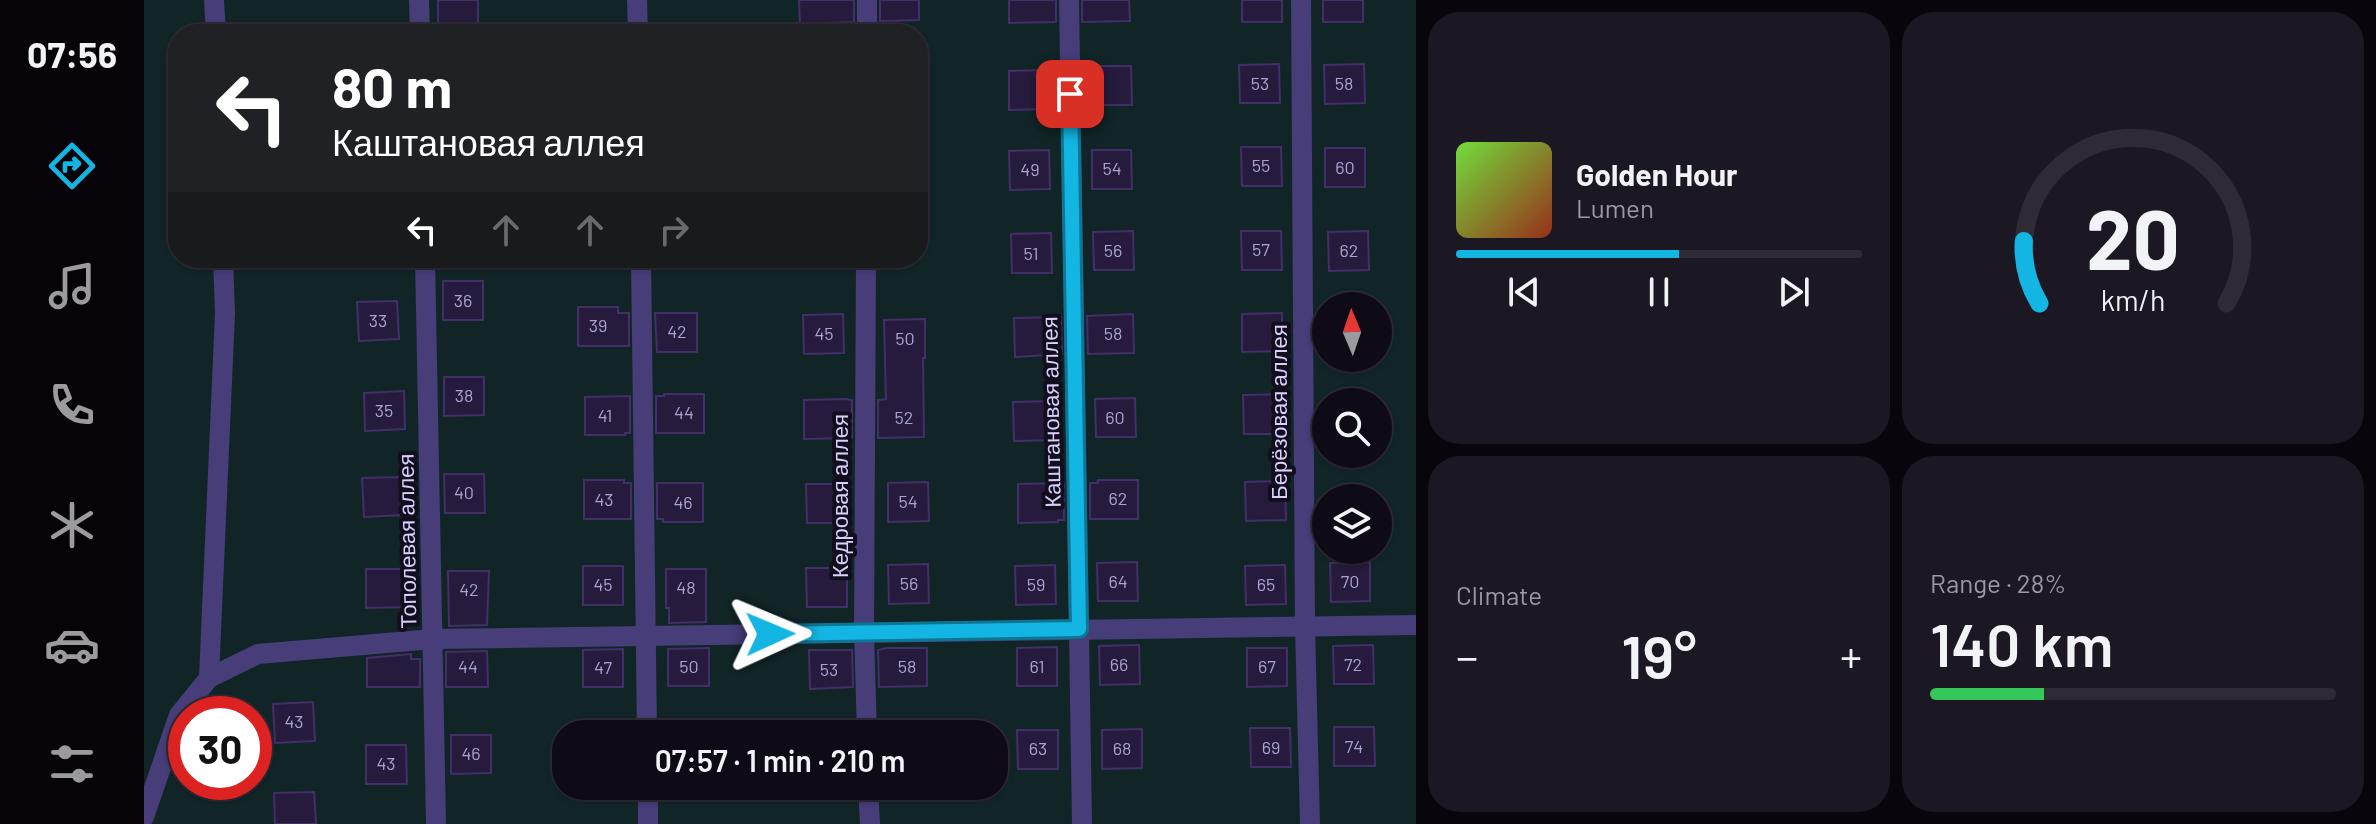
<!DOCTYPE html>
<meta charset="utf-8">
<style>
:root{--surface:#0e0a16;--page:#1c1823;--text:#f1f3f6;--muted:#9b9aa1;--line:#2e2b35;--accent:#13b5e3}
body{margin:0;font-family:Barlow,sans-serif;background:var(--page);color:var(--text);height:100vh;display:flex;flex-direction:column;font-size:30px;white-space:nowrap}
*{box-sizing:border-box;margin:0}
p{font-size:26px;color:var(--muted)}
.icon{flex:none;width:44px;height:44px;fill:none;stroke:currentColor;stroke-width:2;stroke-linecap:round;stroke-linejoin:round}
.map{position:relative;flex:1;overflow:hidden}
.side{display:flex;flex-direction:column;gap:12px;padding:12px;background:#08060c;width:960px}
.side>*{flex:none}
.top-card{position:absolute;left:24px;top:24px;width:760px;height:244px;border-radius:32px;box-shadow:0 2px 6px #0004,0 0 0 2px var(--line);background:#202124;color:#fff;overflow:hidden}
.needle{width:52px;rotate:358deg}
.buttons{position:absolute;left:1168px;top:292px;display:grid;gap:16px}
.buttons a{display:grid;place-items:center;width:80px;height:80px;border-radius:50%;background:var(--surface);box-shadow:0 2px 6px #0004,0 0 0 2px var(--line);font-size:40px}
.speed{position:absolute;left:24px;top:696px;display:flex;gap:16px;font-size:40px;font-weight:700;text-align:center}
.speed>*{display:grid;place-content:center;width:104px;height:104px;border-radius:50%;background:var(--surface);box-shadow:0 2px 6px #0004,0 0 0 2px var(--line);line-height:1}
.speed .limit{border:12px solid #d22;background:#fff;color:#111}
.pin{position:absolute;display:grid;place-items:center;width:68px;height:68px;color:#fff;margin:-34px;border-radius:16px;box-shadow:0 4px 12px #0006}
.me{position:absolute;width:88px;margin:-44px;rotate:89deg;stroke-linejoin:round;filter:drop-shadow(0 0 6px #0008)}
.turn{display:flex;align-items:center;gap:28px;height:168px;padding:0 32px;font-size:36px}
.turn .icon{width:104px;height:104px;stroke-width:2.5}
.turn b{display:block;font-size:56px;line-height:68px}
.lanes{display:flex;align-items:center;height:76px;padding:0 32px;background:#0003;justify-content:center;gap:40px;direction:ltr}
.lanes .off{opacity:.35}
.big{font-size:60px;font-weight:600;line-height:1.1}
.side .widget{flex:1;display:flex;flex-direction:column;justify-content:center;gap:12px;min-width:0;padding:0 28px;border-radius:32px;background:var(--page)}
.side .dial{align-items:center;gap:0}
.dial svg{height:208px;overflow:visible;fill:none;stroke:var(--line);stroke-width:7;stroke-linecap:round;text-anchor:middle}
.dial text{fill:var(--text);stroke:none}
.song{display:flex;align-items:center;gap:24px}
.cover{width:96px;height:96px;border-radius:12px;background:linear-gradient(135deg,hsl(100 70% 55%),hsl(10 70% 35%))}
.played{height:8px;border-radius:4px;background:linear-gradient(90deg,var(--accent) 55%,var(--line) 55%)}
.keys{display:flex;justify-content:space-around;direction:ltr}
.heat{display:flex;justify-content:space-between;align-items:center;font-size:44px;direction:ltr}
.charge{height:12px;border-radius:6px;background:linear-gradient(90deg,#34c759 28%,var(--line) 0)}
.side .tiles{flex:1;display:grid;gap:12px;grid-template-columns:repeat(2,1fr)}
.trip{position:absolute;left:408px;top:720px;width:456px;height:80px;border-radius:32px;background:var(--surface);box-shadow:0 2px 6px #0004,0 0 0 2px var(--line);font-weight:600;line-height:80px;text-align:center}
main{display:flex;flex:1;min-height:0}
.tab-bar{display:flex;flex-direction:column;width:144px;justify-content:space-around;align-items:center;background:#060409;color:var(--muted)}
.tab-bar .icon{width:56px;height:56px}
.tab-bar .current{color:var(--accent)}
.tab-bar b{font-size:36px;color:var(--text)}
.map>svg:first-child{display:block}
</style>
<main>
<nav class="tab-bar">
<b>07:56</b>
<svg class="icon current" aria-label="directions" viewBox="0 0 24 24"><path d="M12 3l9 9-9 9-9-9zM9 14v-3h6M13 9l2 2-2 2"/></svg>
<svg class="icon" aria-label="music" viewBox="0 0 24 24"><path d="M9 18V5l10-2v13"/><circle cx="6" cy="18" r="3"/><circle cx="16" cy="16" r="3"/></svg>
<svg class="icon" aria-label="phone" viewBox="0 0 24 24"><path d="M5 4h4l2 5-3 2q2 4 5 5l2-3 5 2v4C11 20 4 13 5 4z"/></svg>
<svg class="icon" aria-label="climate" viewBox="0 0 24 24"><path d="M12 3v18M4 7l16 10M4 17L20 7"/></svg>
<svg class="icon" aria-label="car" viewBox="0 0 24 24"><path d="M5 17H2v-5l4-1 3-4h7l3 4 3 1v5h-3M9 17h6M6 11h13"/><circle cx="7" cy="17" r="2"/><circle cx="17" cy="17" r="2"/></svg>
<svg class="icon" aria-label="filters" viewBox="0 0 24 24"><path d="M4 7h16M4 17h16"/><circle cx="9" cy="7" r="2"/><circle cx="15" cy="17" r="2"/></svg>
</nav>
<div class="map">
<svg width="1272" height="824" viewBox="0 0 1272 824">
<rect width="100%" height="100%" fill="#130e1e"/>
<path fill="#112527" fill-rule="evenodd" d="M0,0H1272V824H0ZM34,34H774V258H34ZM1182,306H1234V358H1182ZM1182,402H1234V454H1182ZM1182,498H1234V550H1182ZM42,714H110V782H42ZM422,734H850V786H422Z"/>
<g fill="#261b3d" stroke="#412f67" stroke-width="2">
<polygon points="294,0 334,0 334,31 294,32"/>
<polygon points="655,0 710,0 710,22 656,24"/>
<polygon points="736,0 775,0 775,20 736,21"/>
<polygon points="865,0 912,0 912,22 865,23"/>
<polygon points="938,0 985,0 986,21 938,22"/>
<rect x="1098" y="0" width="40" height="22"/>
<rect x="1179" y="0" width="40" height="22"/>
<polygon points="1135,64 1136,103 1096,103 1095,65"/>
<polygon points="1220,64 1221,103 1181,104 1180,65"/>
<polygon points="947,66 987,66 988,105 948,105"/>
<polygon points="905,70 905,109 865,110 865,71"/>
<polygon points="1097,147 1137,147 1138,186 1098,186"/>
<rect x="1181" y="148" width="40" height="39"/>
<polygon points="905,150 906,189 866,190 865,151"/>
<polygon points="948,150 987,150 988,189 948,189"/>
<polygon points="989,231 990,270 950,270 949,232"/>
<polygon points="1097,231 1137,231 1138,270 1098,270"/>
<polygon points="1224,231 1225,270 1185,271 1184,232"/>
<polygon points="907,233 908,273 868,273 867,234"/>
<rect x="299" y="281" width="40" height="39"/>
<polygon points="253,301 255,339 215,341 213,302"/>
<polygon points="434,307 474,307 474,313 485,313 485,346 434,346"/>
<polygon points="511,313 553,313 553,352 513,352"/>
<polygon points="1138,313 1138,351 1098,352 1098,314"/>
<polygon points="699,314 700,353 660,354 659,315"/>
<polygon points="989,314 990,353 944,354 943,316"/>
<polygon points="917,317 918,354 871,357 870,318"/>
<polygon points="781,319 781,358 779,358 780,437 734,438 734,400 742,399 740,320"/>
<polygon points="300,377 340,377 340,415 300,416"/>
<polygon points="260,391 261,429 221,431 220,393"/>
<polygon points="520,394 560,394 560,433 512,433 512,396 520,396"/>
<polygon points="1139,394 1140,434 1100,434 1099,395"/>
<polygon points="486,396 486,433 481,433 481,435 441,435 441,397"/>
<polygon points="991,398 992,437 952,437 951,399"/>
<polygon points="701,399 708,400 708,438 660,439 660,400"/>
<polygon points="909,401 909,440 870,441 869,402"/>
<polygon points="300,474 340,474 341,513 301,513"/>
<polygon points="258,477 260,515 220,517 218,478"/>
<polygon points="440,480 480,480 480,483 487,483 487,519 440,519"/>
<polygon points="954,480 994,480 994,519 946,519 946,483 954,483"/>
<polygon points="1141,481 1142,520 1102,521 1101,482"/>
<polygon points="784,482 785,521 744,522 744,483"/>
<polygon points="513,483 559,483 559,522 519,522 519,519 513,519"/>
<polygon points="920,483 920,520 914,520 914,522 874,523 874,484"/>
<polygon points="662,484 702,484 703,523 663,523"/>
<polygon points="993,562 994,601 954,601 953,563"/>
<polygon points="1226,562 1226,601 1187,602 1186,563"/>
<polygon points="784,564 785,603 745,604 744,565"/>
<polygon points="911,565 912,604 872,605 871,566"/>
<polygon points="1141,565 1142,604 1102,605 1101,566"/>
<rect x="439" y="566" width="40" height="39"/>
<polygon points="662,568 703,568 703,607 663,607"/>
<polygon points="222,569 262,569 262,607 222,608"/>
<polygon points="522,569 562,569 562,622 525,623 525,608 522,608"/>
<polygon points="304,571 345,571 343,625 305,626"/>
<polygon points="995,645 996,684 956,685 955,646"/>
<polygon points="1229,645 1230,684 1190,684 1189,646"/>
<polygon points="913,647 913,686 873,686 873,648"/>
<polygon points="565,648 565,686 524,686 524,649"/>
<polygon points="743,648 783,648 783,686 735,687 734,650"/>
<polygon points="1103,648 1143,648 1143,686 1103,687"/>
<polygon points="479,649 479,687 439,687 439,650"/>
<polygon points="665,650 708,650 709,687 666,689"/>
<polygon points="343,651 344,687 302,687 302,652"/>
<polygon points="267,654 267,659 276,659 276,687 223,687 223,658"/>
<polygon points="169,702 171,741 131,743 129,704"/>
<polygon points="1190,727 1230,727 1231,766 1190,766"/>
<polygon points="1106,728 1146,728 1147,767 1107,767"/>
<polygon points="998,729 998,768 958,769 958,730"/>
<polygon points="873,730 914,730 914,769 874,769"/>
<polygon points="307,735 347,735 347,773 307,774"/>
<polygon points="222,745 262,745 263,784 222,784"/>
<polygon points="170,792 172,824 131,824 130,793"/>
</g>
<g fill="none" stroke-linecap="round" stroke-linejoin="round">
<g stroke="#463d79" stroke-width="20">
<polyline points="70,0 72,34"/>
<polyline points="275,0 276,34"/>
<polyline points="493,0 494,34"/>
<polyline points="925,0 938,824"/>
<polyline points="1157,0 1161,626 1166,824"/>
<polyline points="723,34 723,0"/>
<polyline points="281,258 292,824"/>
<polyline points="497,258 503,734"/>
<polyline points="722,258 720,633 723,734"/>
<polyline points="65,678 81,313 79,258"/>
<polyline points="504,786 504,824"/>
<polyline points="724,786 726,824"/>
<polyline points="0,817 35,715 65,678 114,654 289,639 1272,625"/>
</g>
</g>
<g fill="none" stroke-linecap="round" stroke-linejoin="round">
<defs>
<polyline id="route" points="626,634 935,629 926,94"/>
</defs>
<use href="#route" stroke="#0c7694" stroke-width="20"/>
<use href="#route" stroke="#13b5e3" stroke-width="14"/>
</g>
<g text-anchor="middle" stroke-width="8" stroke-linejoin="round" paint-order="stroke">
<g font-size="18" fill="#aca2cc">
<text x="1116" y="90">53</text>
<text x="1200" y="90">58</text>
<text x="1117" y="172">55</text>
<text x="1201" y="174">60</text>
<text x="968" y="175">54</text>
<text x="886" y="176">49</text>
<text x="1117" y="256">57</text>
<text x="969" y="257">56</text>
<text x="1205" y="257">62</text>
<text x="887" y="260">51</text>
<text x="319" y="307">36</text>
<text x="234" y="327">33</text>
<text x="454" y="332">39</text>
<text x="533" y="338">42</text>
<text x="680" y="340">45</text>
<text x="969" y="340">58</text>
<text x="761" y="345">50</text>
<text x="320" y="402">38</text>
<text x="240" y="417">35</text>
<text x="540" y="419">44</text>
<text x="461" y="422">41</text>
<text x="760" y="424">52</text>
<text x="971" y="424">60</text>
<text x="320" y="499">40</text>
<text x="974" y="505">62</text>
<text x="460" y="506">43</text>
<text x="764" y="508">54</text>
<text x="539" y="509">46</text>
<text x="974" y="588">64</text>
<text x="1206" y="588">70</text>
<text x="765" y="590">56</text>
<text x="459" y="591">45</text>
<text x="892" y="591">59</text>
<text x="1122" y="591">65</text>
<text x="542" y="594">48</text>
<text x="325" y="596">42</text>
<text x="975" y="671">66</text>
<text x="1209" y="671">72</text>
<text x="324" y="673">44</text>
<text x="545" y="673">50</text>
<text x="763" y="673">58</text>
<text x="893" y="673">61</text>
<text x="1123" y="673">67</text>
<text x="459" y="674">47</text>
<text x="685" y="676">53</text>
<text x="150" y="728">43</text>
<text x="1210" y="753">74</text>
<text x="1127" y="754">69</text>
<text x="894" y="755">63</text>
<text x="978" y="755">68</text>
<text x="327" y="760">46</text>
<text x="242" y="770">43</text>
</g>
<g font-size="22" fill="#d9cffb" stroke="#130e1e">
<text transform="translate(907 412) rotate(-91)" y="8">Каштановая аллея</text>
<text transform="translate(1135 412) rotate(-90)" y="8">Берёзовая аллея</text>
<text transform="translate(696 496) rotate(-90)" y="8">Кедровая аллея</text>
<text transform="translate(263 541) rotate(-91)" y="8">Тополевая аллея</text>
</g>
</g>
</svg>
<div class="buttons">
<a><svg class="needle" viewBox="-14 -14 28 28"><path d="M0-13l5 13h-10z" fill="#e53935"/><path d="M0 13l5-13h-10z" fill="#9b9aa1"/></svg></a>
<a><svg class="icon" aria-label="search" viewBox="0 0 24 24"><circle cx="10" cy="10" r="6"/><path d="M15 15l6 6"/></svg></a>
<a><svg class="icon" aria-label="layers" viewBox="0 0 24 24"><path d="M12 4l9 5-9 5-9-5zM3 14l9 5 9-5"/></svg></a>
</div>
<div class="speed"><div class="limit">30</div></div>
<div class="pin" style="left:926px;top:94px;background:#d93025"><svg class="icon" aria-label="arrive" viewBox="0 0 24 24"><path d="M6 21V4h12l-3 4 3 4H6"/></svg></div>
<svg class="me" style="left:626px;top:634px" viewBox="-20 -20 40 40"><path d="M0-17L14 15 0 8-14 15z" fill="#13b5e3" stroke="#fff" stroke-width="4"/></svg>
<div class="trip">07:57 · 1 min · 210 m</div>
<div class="top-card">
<div class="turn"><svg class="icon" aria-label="left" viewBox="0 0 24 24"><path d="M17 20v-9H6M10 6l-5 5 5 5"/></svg><div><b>80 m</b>Каштановая аллея</div></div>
<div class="lanes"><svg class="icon" aria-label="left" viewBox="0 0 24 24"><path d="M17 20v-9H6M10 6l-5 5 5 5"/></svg><svg class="icon off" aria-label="ahead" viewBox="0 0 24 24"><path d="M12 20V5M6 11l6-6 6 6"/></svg><svg class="icon off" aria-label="ahead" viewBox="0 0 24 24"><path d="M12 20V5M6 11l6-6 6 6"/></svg><svg class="icon off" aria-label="right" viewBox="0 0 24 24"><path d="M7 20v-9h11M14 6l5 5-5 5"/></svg></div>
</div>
</div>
<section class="side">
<div class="tiles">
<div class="widget">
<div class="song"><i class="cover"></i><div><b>Golden Hour</b><p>Lumen</p></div></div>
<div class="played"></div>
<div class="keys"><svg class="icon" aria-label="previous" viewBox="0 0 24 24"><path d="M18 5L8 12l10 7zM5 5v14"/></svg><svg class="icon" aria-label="pause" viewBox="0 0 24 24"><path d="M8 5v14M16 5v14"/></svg><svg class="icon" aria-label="next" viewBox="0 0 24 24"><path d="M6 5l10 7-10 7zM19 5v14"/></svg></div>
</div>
<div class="widget dial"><svg viewBox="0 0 100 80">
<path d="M14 69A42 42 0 1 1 86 69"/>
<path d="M14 69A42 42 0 0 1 8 45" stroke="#13b5e3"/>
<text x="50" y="56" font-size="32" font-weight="700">20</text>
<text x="50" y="72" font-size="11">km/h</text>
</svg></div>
<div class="widget"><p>Climate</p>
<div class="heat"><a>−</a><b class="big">19°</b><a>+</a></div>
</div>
<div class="widget"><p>Range · 28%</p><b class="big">140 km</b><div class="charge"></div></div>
</div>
</section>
</main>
